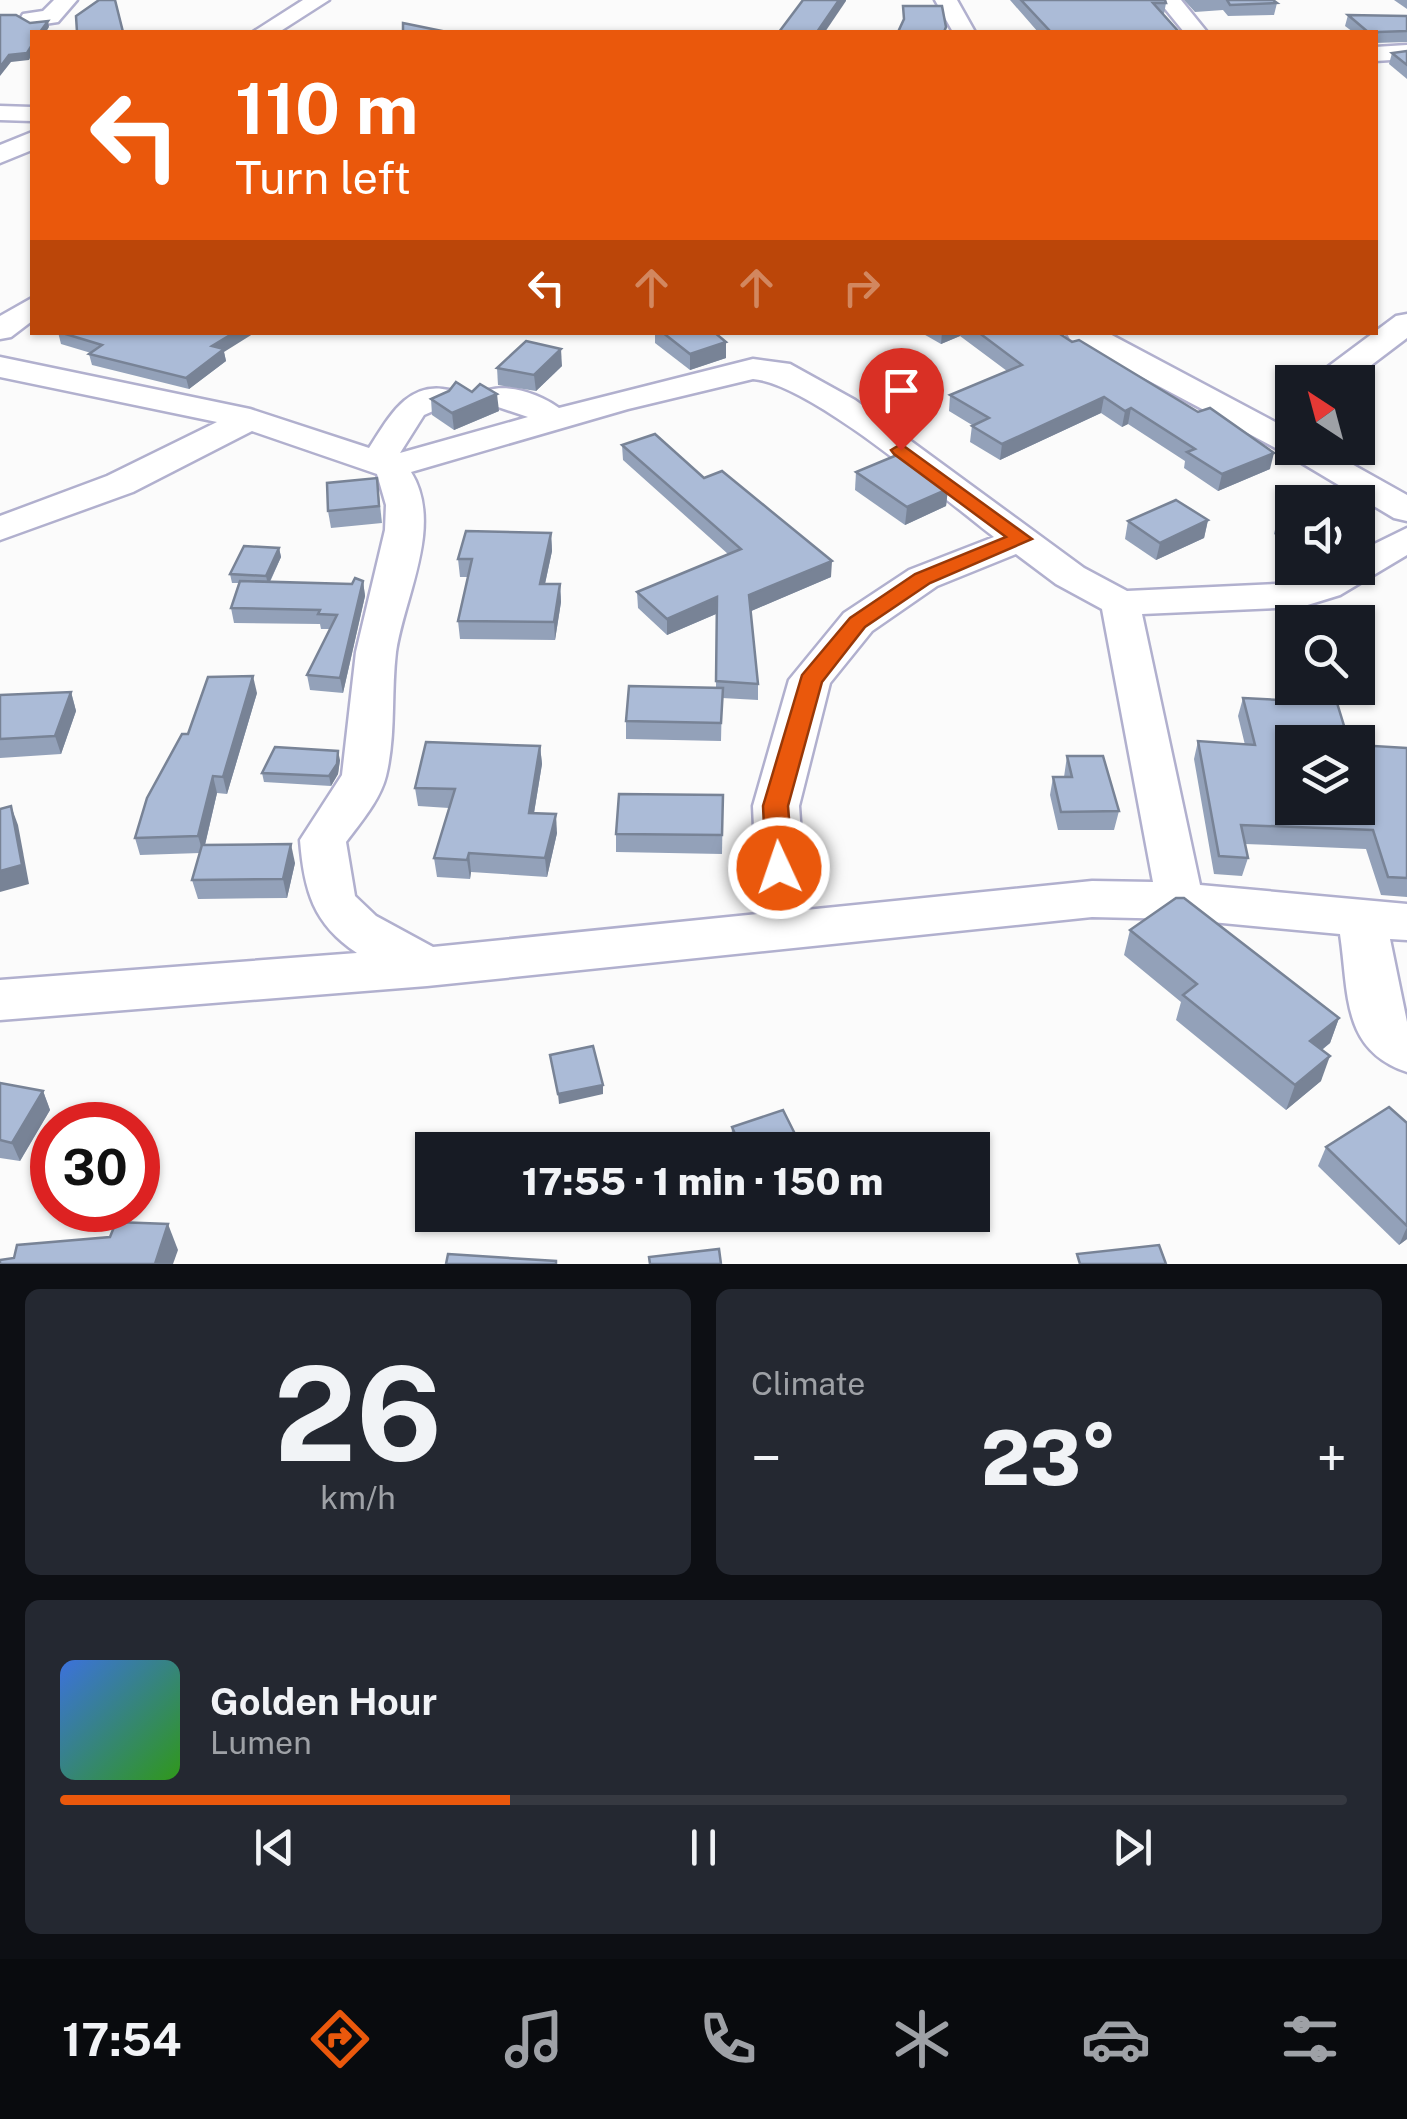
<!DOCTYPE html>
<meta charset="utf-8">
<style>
:root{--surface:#171b24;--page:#242831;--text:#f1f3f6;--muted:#9ea1a6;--line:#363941;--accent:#ea580c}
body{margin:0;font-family:"Public Sans",sans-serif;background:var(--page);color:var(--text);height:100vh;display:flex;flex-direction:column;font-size:38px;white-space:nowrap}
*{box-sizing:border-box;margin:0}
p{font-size:32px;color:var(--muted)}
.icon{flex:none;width:55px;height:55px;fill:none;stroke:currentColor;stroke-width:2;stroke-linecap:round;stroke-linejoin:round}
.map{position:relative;height:1264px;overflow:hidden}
.side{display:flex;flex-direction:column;gap:25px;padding:25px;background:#0d0f14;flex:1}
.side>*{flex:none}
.hud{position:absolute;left:30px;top:30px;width:1348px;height:305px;border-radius:0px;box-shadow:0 2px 8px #0004;background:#ea580c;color:#fff;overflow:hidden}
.needle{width:65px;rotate:324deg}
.controls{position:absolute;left:1275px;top:365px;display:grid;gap:20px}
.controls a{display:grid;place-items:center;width:100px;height:100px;border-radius:0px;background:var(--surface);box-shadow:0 2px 8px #0004;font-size:50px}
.speed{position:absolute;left:30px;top:1102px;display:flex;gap:20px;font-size:50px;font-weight:700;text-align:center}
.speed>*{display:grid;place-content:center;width:130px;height:130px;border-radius:50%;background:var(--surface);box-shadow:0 2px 8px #0004;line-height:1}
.speed .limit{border:15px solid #d22;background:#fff;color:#111}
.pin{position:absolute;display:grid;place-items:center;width:85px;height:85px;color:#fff;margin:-102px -42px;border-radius:50% 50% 50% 0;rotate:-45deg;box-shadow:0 0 10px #0007}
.pin .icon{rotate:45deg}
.me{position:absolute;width:110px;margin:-55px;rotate:357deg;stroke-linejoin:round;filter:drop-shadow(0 0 8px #0008)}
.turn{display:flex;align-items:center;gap:35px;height:210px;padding:0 40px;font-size:45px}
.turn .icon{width:130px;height:130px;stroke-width:2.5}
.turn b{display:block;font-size:70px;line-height:85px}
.lanes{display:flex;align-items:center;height:95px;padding:0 40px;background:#0003;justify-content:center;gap:50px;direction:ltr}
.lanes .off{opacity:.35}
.big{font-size:75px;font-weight:800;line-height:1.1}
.side .card{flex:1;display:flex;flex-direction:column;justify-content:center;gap:15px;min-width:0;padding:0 35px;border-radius:15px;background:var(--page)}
.side .dial{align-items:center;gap:0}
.dial b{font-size:130px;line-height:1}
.song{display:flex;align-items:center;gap:30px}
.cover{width:120px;height:120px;border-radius:15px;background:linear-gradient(135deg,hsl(220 70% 55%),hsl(110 70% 35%))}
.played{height:10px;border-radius:5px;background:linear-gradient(90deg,var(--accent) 35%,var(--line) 35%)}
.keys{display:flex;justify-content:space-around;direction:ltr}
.heat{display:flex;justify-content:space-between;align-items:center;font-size:55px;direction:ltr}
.side .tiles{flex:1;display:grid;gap:25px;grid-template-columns:1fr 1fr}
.card:last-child{grid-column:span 2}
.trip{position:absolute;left:415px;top:1132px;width:575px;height:100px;border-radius:0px;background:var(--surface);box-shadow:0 2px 8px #0004;font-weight:800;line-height:100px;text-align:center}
.dock{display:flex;height:160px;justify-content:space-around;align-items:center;background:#090b0e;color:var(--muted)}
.dock .icon{width:70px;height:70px}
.dock .current{color:var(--accent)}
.dock b{font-size:45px;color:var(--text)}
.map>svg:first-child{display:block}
</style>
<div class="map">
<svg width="1407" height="1264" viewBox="0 0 1407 1264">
<rect width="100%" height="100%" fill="#fbfbfb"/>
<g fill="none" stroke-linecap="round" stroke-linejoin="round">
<defs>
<g id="minor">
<polygon points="54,0 77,0 58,22 31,26 20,19 23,14 43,11"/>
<polygon points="303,0 329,0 279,32 253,32"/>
<polygon points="935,0 957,0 975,32 953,32"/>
<polygon points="1158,0 1181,0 1207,32 1184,32"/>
<polygon points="1407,45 1407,59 1375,61 1375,47"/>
<polygon points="0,106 32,107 32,121 0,120"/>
<polygon points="32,132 32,150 0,163 0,145"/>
<polygon points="32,298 32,321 11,337 0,339 0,316"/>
<polygon points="1407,314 1407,338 1349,382 1313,382 1317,375 1396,316"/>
<polygon points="1066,332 1106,332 1292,431 1292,448 1323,448 1407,495 1407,521 1394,518 1285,453 1070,339"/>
<path d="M0,357L250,409L369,448C388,419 407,380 449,390L454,397L449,404L424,415L400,453L528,417L489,404L484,397L489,390C511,384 541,395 559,408L753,359L790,364L855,400L1084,568L1127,591L1298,583L1331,568H1358V552L1407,528V555L1340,595L1301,607L1142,614L1200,885L1407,904V940L1390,939L1407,1022V1072C1341,1050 1349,993 1340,934L1180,919L1092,917L427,986L0,1020V980L357,953C313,924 304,890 300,840L342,775L356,652L385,530L386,505L377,474L252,431L133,492L0,540V516L107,476L217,422L0,377ZM753,379C810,383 943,498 994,537L909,570L844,613L789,680L753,806L758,914L433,947L376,916L355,896L346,842C361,822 380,800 386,776C396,735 391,693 396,652C404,597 444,525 411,472L628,409ZM1016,554L1056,584L1102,609L1153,882L1092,881L806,910L799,806L830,683L872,631L937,586Z"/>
</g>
</defs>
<use href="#minor" stroke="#b1b0ce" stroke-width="5"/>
<use href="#minor" fill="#fff" fill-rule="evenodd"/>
</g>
<g fill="#93a1b9">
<polygon points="1010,0 1165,0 1166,3 1164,14 1163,14 1179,32 1038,32"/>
<polygon points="1184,0 1273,0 1277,3 1274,15 1228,16 1223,10 1195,12"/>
<polygon points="1394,0 1407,0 1407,9"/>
<polygon points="1348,15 1407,16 1407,42 1375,43 1375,32 1353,32 1345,26"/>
<polygon points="1407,51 1407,79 1389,64 1392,53"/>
<polygon points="58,332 224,352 226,361 189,389 92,365 89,354 91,353 61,344"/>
<polygon points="655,332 714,332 726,342 726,358 690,370 655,343"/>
<polygon points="920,332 1057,332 1270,469 1218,491 1184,468 1185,461 1128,424 1122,427 1101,413 1000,460 970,442 972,425 949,411 950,395 1007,371 960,336 941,344"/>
<polygon points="562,366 536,391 498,385 497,368"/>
<polygon points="431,399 499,411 454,430 432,415"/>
<polygon points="622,445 704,478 831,577 751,611 758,684 758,700 722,698 721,741 626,739 626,721 716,688 716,614 667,635 638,608 637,592 728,554 623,460"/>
<polygon points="856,472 948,489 946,506 905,525 855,490"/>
<polygon points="379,496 382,523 331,528 328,511"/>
<polygon points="1292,511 1292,547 1274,534 1278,517"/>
<polygon points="1208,520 1204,538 1156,560 1125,539 1128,521"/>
<polygon points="551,533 552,551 545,584 560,584 561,602 555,640 460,639 458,621 468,577 460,577 458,559"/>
<polygon points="279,548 281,557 270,582 352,584 363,581 365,596 343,693 310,690 307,675 330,629 321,629 320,624 234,623 231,608 240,583 232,583 230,574"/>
<polygon points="71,692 76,711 61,754 0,758 0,695"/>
<polygon points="257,693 227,794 217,793 205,845 295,863 287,898 198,899 192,880 200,853 140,855 135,838 188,734"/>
<polygon points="1243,698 1292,742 1407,748 1407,897 1381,895 1366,849 1245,844 1248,858 1242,876 1214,874 1194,759 1198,741 1245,745 1238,716"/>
<polygon points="540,746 542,764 534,813 557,833 547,877 471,872 470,879 437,877 434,858 449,808 418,806 415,788"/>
<polygon points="1067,756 1119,811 1114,830 1058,830 1050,795 1053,777 1064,777"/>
<polygon points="340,760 338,774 331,786 264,782 262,773"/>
<polygon points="723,795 722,854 616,852 616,834"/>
<polygon points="1130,930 1339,1018 1330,1043 1322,1050 1321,1081 1286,1110 1176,1020 1181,1002 1124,955"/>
<polygon points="0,1083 43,1091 50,1110 20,1161 0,1158"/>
<polygon points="1407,1123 1407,1239 1399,1245 1318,1166 1326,1147"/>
<polygon points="732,1127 803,1150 733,1150 731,1146"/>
</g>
<g fill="#788396">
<polygon points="839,0 846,0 846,1 825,32 817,32"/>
<polygon points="48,21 49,27 46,32 40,32"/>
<polygon points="32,45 32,54 29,60 11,62 0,76 0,67 9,55"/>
<polygon points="235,332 256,332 224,352 226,361 189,389 186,378 212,346"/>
<polygon points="942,332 960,332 960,336 941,344"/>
<polygon points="726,342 726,358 690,370 690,354"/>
<polygon points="561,349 562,366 536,391 534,375"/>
<polygon points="497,394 499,411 454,430 452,413"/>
<polygon points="1104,397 1101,413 1000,460 1002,444"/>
<polygon points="1131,408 1128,424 1122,427 1125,411"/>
<polygon points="1274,453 1270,469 1218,491 1222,474"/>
<polygon points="948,489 946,506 905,525 907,507"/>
<polygon points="1208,520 1204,538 1156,560 1160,543"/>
<polygon points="551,533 552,551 541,602 540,584"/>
<polygon points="279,548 281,557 268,585 266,576"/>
<polygon points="832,561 831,577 749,612 749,595"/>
<polygon points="363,581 365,596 343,693 340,678"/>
<polygon points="560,584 561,602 555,640 554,622"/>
<polygon points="717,597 716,614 667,635 667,619"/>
<polygon points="253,676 257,693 227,794 223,777"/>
<polygon points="71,692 76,711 61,754 55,736"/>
<polygon points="540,746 542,764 531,831 529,813"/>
<polygon points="338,751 340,760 338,774 331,786 329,776"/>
<polygon points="213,776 217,793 203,853 198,836"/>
<polygon points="11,806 18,825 29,884 0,892 0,871"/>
<polygon points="556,814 557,833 547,877 545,858"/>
<polygon points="291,844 295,863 287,898 283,879"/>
<polygon points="469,853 471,872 470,879 467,860"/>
<polygon points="1339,1018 1330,1043 1301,1066 1310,1041"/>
<polygon points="1330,1056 1321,1081 1286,1110 1295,1085"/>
<polygon points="603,1085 603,1094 559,1104 558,1094"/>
<polygon points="43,1091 50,1110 20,1161 12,1143"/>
<polygon points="168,1224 178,1250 173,1264 155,1264"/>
<polygon points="1407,1227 1407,1239 1399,1245"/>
</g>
<g fill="#abbbd7" stroke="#788396" stroke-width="2.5">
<polygon points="99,0 115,0 123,32 77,32 76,16"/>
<polygon points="803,0 839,0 817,32 779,32"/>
<polygon points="1021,0 1165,0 1166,3 1153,3 1179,32 1051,32"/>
<polygon points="1227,0 1273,0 1277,3 1230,5"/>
<polygon points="903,6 942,6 946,27 944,32 898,32 904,19"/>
<polygon points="0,15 16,15 30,23 48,21 40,32 32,32 32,45 27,53 9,55 0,67"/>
<polygon points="1348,15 1407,16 1407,31 1378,32 1375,36 1375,32 1368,32"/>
<polygon points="403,23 447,32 403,32"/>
<polygon points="1407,51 1407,65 1392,53"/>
<polygon points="59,332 235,332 212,346 224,349 186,378 89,354 102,345"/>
<polygon points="662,332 714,332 726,342 690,354"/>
<polygon points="978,332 1057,332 1072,342 1079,340 1198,412 1210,408 1274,453 1222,474 1187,452 1195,449 1131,408 1125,411 1104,397 1002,444 972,426 989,418 950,395 1022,365"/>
<polygon points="526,341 561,349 534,375 497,368"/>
<polygon points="456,382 472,392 480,384 497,394 452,413 431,399 449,391"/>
<polygon points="655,434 704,478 722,471 832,561 749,595 758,684 716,681 717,597 667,619 637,592 741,549 622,445"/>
<polygon points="897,455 948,489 907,507 856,472"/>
<polygon points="377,478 379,506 328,511 327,483"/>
<polygon points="1332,495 1343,502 1314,502"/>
<polygon points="1176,500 1208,520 1160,543 1128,521"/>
<polygon points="1292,511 1292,526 1278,517"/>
<polygon points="466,531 551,533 540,584 560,584 554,622 458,621 472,559 458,559"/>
<polygon points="244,546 279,548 266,576 230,574"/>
<polygon points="355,578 363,581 340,678 307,675 337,615 318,614 320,610 231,608 240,581 352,584"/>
<polygon points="253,676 223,777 213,776 198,836 135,838 147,798 182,734 188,734 208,677"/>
<polygon points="629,686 723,688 721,723 626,721"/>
<polygon points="71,692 55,736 0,739 0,695"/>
<polygon points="1243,698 1337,703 1349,742 1292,742 1292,808 1358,808 1358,745 1407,748 1407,878 1388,877 1373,830 1241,825 1248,858 1219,856 1198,741 1255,745"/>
<polygon points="426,742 540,746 529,813 556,814 545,858 469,853 467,860 434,858 455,789 415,788"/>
<polygon points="275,747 338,751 337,764 329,776 262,773"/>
<polygon points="1067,756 1103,756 1119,811 1061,812 1053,777 1072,777"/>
<polygon points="619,794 723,795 722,835 616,834"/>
<polygon points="11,806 22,865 0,871 0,809"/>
<polygon points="291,844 283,879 192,880 202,845"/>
<polygon points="1176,898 1184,898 1339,1018 1310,1041 1330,1056 1295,1085 1183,995 1197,984 1130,930"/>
<polygon points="593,1046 603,1085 558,1094 550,1055"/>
<polygon points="0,1083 43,1091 12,1143 0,1140"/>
<polygon points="1389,1107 1407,1123 1407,1226 1326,1147"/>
<polygon points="783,1110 803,1150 742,1150 732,1127"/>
<polygon points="116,1222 168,1224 155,1264 0,1264 0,1260 14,1258 17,1245 110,1237"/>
<polygon points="1159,1245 1166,1264 1080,1264 1077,1254"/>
<polygon points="719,1249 721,1264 650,1264 649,1257"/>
<polygon points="448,1254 556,1261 556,1264 446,1264"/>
</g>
<polygon fill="#ea580c" stroke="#983908" stroke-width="2.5" points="901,444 1032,539 930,583 865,627 822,682 788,806 793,868 789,875 770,875 766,868 763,806 802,675 850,618 915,574 1006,537 894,454 891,450"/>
</svg>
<div class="controls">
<a><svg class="needle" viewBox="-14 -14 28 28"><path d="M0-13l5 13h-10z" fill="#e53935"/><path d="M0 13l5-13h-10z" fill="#9ea1a6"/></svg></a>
<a><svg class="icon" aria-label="sound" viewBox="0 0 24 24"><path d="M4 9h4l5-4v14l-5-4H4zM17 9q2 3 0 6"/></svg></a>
<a><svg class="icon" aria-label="search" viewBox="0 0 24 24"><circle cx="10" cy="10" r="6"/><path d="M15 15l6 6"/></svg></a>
<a><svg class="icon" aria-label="layers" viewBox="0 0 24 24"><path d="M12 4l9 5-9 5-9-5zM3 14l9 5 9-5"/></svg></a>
</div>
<div class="speed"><div class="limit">30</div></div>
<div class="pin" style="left:901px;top:450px;background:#d93025"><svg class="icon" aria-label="arrive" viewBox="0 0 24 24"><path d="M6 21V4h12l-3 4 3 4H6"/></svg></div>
<svg class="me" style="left:779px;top:868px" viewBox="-20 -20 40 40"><circle r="17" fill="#ea580c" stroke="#fff" stroke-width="3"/><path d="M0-11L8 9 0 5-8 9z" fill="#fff"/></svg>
<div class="trip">17:55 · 1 min · 150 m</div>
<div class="hud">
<div class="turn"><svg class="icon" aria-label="left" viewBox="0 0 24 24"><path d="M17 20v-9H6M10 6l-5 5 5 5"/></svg><div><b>110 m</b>Turn left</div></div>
<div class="lanes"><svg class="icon" aria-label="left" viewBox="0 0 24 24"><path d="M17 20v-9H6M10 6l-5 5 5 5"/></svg><svg class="icon off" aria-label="ahead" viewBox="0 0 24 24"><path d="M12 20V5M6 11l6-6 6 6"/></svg><svg class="icon off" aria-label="ahead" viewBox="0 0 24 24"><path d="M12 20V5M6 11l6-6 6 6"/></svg><svg class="icon off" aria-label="right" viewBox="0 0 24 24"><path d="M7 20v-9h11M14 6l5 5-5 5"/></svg></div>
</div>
</div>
<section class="side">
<div class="tiles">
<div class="card dial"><b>26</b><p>km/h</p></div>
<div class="card"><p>Climate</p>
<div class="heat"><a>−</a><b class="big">23°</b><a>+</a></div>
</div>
<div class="card">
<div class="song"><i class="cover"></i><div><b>Golden Hour</b><p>Lumen</p></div></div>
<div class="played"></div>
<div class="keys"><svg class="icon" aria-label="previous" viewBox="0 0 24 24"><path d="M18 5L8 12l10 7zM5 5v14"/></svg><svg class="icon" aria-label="pause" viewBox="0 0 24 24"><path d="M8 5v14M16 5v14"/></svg><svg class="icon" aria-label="next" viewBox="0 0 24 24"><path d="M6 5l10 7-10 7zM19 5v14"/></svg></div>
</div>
</div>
</section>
<nav class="dock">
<b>17:54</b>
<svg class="icon current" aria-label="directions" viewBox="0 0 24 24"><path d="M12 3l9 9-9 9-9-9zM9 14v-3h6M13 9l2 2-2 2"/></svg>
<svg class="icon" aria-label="music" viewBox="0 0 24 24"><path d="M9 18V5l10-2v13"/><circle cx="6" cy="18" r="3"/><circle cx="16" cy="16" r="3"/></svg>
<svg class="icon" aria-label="phone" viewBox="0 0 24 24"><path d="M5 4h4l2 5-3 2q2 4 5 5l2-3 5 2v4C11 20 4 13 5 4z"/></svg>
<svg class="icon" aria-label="climate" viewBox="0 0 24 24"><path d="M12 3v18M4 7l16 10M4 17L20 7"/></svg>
<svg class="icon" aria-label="car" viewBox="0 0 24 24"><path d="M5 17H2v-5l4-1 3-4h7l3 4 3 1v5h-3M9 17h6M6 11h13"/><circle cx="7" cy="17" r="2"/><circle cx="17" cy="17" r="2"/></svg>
<svg class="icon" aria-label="filters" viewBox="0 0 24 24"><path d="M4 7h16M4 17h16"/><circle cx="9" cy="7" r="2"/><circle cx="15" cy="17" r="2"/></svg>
</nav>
